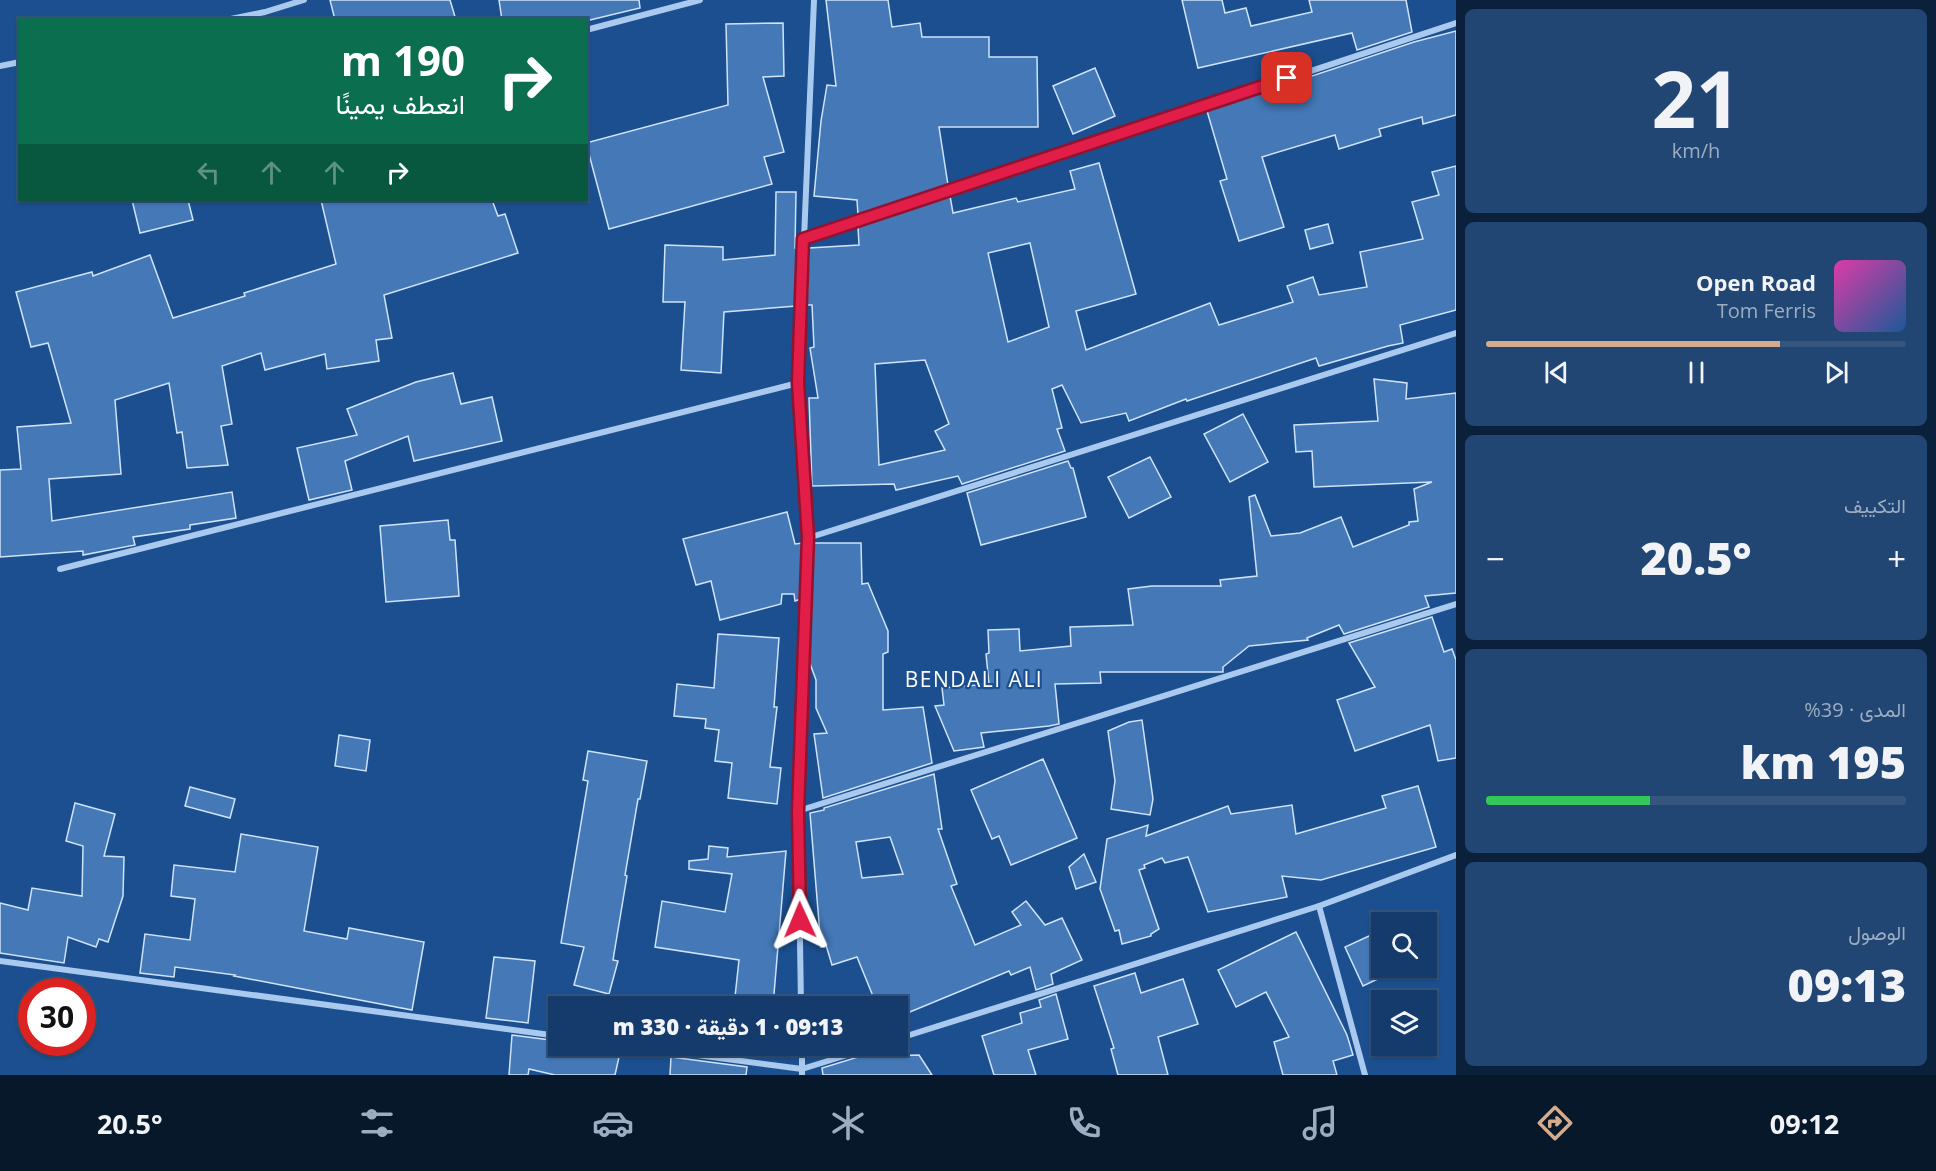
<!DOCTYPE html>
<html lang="ar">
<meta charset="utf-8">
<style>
:root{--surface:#143b6b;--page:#214673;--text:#f1f3f6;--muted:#9dadc1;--line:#33557e;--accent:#d6ab8b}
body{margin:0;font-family:"Open Sans",Vazirmatn,sans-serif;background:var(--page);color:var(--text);direction:rtl;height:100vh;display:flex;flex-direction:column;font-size:22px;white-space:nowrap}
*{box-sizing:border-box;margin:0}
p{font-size:20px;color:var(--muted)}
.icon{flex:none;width:33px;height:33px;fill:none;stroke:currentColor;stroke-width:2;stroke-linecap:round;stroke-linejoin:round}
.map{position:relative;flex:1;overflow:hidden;direction:ltr}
.sheet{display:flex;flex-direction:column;gap:9px;padding:9px;background:#0b203b;width:480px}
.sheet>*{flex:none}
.hud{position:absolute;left:18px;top:18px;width:570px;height:183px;border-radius:0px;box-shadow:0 2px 4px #0004,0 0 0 2px var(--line);direction:rtl;background:#0b6e4f;color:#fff;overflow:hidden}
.controls{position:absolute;left:1371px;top:912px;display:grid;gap:12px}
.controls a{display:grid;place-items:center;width:66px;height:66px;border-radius:0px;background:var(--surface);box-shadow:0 2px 4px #0004,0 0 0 2px var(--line);font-size:30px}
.speed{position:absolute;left:18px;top:978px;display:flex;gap:12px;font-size:30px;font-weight:700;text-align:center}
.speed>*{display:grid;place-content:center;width:78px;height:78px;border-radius:50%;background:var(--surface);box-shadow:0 2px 4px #0004,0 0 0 2px var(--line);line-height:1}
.speed .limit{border:9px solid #d22;background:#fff;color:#111}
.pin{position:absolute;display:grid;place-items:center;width:51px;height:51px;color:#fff;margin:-26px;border-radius:12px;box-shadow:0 3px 9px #0006}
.me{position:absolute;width:66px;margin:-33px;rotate:359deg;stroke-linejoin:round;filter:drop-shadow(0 0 4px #0008)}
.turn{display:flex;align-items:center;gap:21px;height:126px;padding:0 24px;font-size:27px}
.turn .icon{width:78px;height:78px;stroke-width:2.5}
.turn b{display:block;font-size:42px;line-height:51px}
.lanes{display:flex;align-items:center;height:57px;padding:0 24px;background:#0003;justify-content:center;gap:30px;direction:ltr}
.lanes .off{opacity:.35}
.big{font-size:45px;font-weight:800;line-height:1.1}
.sheet .card{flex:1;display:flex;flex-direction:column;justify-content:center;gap:9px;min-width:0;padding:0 21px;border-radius:9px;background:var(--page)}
.sheet .dial{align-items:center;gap:0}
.dial b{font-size:78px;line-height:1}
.song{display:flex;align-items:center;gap:18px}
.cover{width:72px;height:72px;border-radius:9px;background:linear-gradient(135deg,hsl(320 70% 55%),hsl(210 70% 35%))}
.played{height:6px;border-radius:3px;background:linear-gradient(90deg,var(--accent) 70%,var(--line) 70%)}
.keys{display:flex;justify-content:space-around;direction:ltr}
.heat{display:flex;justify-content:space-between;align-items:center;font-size:33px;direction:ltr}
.charge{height:9px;border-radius:4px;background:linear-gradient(90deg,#34c759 39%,var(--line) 0)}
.trip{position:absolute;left:548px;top:996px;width:360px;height:60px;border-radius:0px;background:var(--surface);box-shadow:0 2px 4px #0004,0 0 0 2px var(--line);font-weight:800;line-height:60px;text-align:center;direction:rtl}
.tab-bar{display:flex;height:96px;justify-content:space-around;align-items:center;background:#08182b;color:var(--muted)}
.tab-bar .icon{width:42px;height:42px}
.tab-bar .selected{color:var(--accent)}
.tab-bar b{font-size:27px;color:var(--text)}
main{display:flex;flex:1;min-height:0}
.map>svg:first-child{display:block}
</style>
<main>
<section class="sheet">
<div class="card dial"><b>21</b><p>km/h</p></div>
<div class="card">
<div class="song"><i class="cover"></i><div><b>Open Road</b><p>Tom Ferris</p></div></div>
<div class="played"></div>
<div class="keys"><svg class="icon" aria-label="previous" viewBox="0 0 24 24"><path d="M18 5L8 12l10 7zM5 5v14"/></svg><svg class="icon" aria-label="pause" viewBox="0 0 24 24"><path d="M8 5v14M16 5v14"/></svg><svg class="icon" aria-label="next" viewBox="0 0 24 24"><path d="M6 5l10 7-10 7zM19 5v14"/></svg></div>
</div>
<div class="card"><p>التكييف</p>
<div class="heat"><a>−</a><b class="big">20.5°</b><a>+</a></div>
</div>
<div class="card"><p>المدى · 39%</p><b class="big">195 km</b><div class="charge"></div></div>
<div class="card"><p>الوصول</p><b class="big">09:13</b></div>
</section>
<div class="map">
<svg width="1456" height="1075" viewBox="0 0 1456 1075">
<rect width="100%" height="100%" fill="#1b4f8f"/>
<g fill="#4478b7" stroke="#cfe3fa" stroke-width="1.5" fill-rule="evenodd">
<polygon points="330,0 450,0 456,20 335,20"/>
<polygon points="499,0 639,0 640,8 590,20 502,20"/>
<polygon points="826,0 888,0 892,27 920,23 922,37 989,37 989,57 1037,57 1038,127 939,127 948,185 858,215 857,200 814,196 821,121 827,85 836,86"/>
<polygon points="1182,0 1222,0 1225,13 1246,8 1251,26 1312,12 1309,0 1406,0 1412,32 1357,50 1352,33 1198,68"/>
<polygon points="783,23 784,76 763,77 784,152 764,157 772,184 609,229 586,143 728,105 726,24"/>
<polygon points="1456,31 1456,115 1423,124 1422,117 1379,129 1381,136 1339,149 1335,135 1262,157 1284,227 1239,241 1220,181 1227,179 1207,111 1414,42"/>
<polygon points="1095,68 1115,116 1073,134 1053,86"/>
<path d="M1099,163L1136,294L1076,311L1086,350L1210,303L1219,325L1293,302L1287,286L1313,277L1319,295L1367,287L1360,252L1423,239L1412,202L1439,195L1432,172L1456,166V310L1400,325L1403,343L1388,346L1319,366L1316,358L1187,401L1186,399L1129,421L1126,413L1081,423L1062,385L1052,389L1062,428L1057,429L1065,451L962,484L958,476L896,490L894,484L812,486L809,398H818L810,348L814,347L812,305H807L809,248L859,245L858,226L950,196L953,213L1016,198L1018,202L1075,189L1070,171ZM1030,243L1049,327L1008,342L988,253ZM925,360L949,424L935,431L945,450L879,465L875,364Z"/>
<polygon points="776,192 796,192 795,248 798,248 796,306 724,312 721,373 681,370 685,302 663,302 665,245 723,247 723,260 775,255"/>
<polygon points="132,200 188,200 193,220 140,233"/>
<polygon points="321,200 492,200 498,216 505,214 518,253 384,295 392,338 376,340 379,361 327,369 325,354 265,370 261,353 222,366 232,424 221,426 228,465 187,468 182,432 177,433 169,383 115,400 121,474 49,479 52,521 232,492 236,518 190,525 190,529 133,537 135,545 83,555 83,551 0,557 0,470 21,469 17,427 71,423 48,343 31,347 16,292 92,272 93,276 150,255 173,318 245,296 244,293 336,264"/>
<polygon points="1328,224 1333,243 1310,249 1305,230"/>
<polygon points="453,373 461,404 492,397 502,441 414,461 408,436 345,461 352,490 309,500 297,448 357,435 347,409 416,382"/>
<polygon points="1374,379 1407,383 1406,399 1456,393 1456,593 1425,596 1429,607 1344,634 1339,625 1307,638 1308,640 1249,646 1223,667 1223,672 1100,672 1101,683 1055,684 1059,724 1049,726 981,733 984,747 954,751 935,706 944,705 942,688 989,684 986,654 989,653 988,630 1019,629 1020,651 1071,646 1070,627 1133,625 1128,589 1152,586 1221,586 1220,580 1257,576 1249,497 1255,495 1271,536 1300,533 1341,517 1353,547 1409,525 1409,522 1418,521 1414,489 1432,482 1314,487 1312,451 1296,452 1294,425 1378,421"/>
<polygon points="1243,414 1268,462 1230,482 1204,434"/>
<polygon points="1150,457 1171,497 1129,518 1108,477"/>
<polygon points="1068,461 1071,468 1073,468 1086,517 981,545 967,493"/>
<polygon points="787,512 795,544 803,543 801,599 795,601 794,594 782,594 781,604 720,620 711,581 696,585 683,539"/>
<polygon points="448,520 450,540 455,540 459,596 386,602 380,526"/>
<polygon points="814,543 861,543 862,584 868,583 888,631 888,652 883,654 883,710 923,707 932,763 823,798 814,734 827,733 816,708 816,680 809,661"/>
<polygon points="1432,617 1444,652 1452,649 1456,660 1456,758 1438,761 1430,725 1355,751 1337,700 1375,687 1349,643"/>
<polygon points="718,634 779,638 774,707 777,707 770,767 781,768 777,804 728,798 732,763 715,761 719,730 705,728 706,719 674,716 677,684 714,688"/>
<polygon points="1142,720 1153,799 1150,815 1111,809 1115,781 1108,731 1129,722"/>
<polygon points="339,735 370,740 366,771 335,766"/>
<polygon points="588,751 647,761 640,799 638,799 625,875 627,876 613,960 618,961 609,994 574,985 584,947 561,943 588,781 583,780"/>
<polygon points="1043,759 1077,838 1011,865 999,836 992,839 971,790"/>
<path d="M934,774L942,829H938L957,884L951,886L975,945L1021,925L1012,912L1026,901L1045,925L1062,918L1082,960L1051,974L1053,984L1036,990L1030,967L1011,975L1009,971L905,1014L902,1006H877L857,957L832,965L826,945L821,947L810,813L824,810V808ZM890,837L903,874L862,878L856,842Z"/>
<polygon points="1418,786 1436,847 1321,880 1282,876 1287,897 1208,912 1188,857 1165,863 1162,858 1144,865 1145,868 1139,870 1159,929 1151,934 1151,936 1122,944 1119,930 1115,931 1100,889 1107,839 1148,825 1146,836 1228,806 1231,814 1292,805 1296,834 1386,808 1382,796"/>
<polygon points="190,787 235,799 230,818 185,806"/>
<polygon points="75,803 115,814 104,856 124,857 123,896 108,942 99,939 96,947 68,937 64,963 0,953 0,903 28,910 32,888 82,896 83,846 66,841"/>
<polygon points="241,834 318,847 304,931 347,939 349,928 424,942 412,1010 234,976 235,975 175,967 174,977 140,973 145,934 190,940 195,899 171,896 174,865 235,872"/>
<polygon points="709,846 728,848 727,857 786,851 773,1006 734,1006 739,960 655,947 662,901 725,912 732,874 689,869 689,861 708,859"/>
<polygon points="1084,854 1096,882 1076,889 1069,867"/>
<polygon points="1382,930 1382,977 1363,986 1345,947"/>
<polygon points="1296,932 1347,1035 1353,1055 1333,1061 1337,1075 1283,1075 1274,1042 1289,1037 1266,992 1236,1007 1218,970"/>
<polygon points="494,957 535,961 528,1023 486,1018"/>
<polygon points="1135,973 1141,993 1183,979 1198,1024 1158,1037 1168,1075 1118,1075 1111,1049 1114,1048 1094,986"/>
<polygon points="1056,994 1068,1039 1028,1050 1036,1075 994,1075 982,1036 1022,1023 1020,1013 1041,1007 1039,1000"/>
<polygon points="512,1035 558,1041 558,1046 608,1046 621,1048 615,1075 555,1075 529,1069 528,1075 509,1075"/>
<polygon points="672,1046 748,1046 747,1056"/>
<polygon points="919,1055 932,1075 823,1075 822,1068 858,1057"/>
<polygon points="671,1057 747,1067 746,1075 670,1075"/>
</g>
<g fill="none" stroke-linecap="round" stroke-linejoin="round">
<g stroke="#a9c9ee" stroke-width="6">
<polyline points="226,20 265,12 304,0"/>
<polyline points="586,30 700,0"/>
<polyline points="0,66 20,62"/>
<polyline points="803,239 1456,23"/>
<polyline points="808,538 1456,333"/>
<polyline points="60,569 798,383"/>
<polyline points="798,811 1456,604"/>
<polyline points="1319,906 1365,1075"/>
<polyline points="0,961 558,1036"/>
<polyline points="801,1006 798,811 808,538 798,383 814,0"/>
<polyline points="897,1039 1319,906 1456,855"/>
<polyline points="629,1046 802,1069 876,1046"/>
<polyline points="802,1046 802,1075"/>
</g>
</g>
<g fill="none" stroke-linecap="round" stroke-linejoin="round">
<defs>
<polyline id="route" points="800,920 798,811 808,537 798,383 803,239 1287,78"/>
</defs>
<use href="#route" stroke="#92132f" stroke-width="15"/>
<use href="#route" stroke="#e11d48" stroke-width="10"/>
</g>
<g text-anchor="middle" stroke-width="4.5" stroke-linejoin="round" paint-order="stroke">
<g font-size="21" letter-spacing="1.5" fill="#fff" stroke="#1b4f8f">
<text x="974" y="687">BENDALI ALI</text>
</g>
</g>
</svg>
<div class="controls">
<a><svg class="icon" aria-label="search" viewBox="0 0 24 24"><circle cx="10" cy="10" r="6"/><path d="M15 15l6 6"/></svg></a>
<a><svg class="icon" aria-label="layers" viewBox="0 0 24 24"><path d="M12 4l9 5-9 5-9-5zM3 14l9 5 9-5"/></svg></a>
</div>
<div class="speed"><div class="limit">30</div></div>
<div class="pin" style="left:1287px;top:78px;background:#d93025"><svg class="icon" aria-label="arrive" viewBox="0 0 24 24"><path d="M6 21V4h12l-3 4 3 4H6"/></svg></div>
<svg class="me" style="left:800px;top:920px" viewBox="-20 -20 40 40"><path d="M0-17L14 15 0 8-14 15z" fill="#e11d48" stroke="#fff" stroke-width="4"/></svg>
<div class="trip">09:13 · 1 دقيقة · 330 m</div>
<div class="hud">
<div class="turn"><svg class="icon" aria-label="right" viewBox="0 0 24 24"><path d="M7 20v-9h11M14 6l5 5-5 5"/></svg><div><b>190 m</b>انعطف يمينًا</div></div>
<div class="lanes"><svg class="icon off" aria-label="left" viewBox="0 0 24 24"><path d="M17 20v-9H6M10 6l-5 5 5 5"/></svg><svg class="icon off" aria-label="ahead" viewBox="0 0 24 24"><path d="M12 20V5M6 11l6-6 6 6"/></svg><svg class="icon off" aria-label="ahead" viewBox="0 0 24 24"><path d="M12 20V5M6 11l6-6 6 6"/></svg><svg class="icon" aria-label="right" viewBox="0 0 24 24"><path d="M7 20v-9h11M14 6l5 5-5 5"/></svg></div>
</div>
</div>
</main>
<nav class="tab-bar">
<b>09:12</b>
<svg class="icon selected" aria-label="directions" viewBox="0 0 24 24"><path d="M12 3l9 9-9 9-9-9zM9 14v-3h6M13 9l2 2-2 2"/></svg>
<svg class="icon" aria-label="music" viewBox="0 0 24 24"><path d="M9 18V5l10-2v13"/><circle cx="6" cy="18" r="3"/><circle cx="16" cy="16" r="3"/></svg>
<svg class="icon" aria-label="phone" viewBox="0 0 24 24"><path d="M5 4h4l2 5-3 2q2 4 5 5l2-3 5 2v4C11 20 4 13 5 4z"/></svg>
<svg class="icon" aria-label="climate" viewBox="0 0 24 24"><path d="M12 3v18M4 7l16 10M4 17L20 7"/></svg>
<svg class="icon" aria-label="car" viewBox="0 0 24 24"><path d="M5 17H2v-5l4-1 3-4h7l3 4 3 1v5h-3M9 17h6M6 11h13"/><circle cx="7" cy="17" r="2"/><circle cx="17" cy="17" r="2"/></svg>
<svg class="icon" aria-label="filters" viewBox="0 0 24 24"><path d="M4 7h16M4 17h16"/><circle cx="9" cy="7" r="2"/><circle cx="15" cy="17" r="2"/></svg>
<b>20.5°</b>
</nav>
